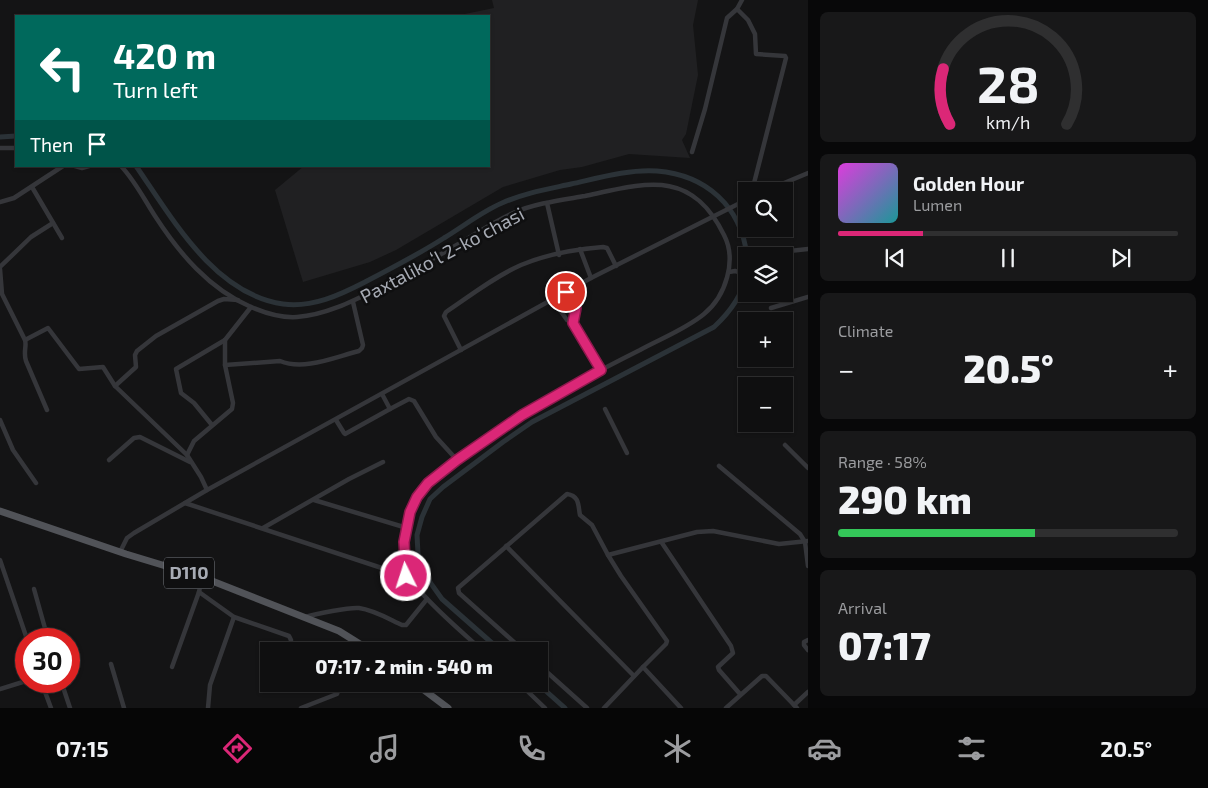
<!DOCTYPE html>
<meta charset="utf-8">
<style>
:root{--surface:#0f0f10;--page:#181819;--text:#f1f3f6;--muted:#9b9c9f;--line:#2f2f30;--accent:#db2777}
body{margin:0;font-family:"Exo 2",sans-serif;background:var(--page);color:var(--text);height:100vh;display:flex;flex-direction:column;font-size:19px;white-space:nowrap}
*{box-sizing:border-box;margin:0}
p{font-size:16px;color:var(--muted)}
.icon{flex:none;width:28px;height:28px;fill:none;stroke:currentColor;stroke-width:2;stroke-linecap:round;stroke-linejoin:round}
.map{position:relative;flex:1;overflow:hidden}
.sheet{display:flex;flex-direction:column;gap:12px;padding:12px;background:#080809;width:400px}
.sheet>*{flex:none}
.top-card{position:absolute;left:15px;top:15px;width:475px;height:152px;border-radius:0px;box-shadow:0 1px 4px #0004,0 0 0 1px var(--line);background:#00695c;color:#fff;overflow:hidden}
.buttons{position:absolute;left:738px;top:182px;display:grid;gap:10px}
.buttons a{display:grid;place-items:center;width:55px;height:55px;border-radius:0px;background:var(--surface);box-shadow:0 1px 4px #0004,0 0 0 1px var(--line);font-size:25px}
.speed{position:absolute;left:15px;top:628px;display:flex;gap:10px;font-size:25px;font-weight:700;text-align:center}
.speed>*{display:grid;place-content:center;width:65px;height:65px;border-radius:50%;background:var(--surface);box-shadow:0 1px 4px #0004,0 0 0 1px var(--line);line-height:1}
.speed .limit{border:8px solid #d22;background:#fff;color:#111}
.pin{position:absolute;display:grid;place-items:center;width:42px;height:42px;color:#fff;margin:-21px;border:2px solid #fff;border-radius:50%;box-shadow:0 1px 5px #0007}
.me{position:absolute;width:55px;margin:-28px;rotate:356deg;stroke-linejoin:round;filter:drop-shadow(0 0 4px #0008)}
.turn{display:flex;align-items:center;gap:18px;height:105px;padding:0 15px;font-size:22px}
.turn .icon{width:65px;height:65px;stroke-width:2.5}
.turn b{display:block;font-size:35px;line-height:42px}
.then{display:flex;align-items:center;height:48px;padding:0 15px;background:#0003;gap:10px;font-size:19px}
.big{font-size:38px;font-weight:800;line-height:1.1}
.sheet .tile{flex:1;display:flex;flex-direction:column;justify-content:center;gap:8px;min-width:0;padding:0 18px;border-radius:8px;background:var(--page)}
.sheet .dial{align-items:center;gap:0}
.dial svg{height:130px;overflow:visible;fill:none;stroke:var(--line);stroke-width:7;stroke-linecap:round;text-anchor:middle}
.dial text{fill:var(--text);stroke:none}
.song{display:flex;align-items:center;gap:15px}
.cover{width:60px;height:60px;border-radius:8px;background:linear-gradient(135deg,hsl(300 70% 55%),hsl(180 70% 35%))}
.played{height:5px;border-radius:2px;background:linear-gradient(90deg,var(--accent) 25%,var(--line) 25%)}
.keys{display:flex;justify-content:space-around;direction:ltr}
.heat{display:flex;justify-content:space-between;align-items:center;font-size:28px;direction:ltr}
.charge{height:8px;border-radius:4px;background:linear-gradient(90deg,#34c759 58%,var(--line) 0)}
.trip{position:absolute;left:260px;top:642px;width:288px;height:50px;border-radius:0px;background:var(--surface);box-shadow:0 1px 4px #0004,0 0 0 1px var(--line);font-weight:800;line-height:50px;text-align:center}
.tabs{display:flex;height:80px;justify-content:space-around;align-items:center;background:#060606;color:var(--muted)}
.tabs .icon{width:35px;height:35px}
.tabs .selected{color:var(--accent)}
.tabs b{font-size:22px;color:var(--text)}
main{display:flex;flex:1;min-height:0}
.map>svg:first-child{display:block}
</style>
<main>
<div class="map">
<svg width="808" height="708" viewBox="0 0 808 708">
<rect width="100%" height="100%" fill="#141415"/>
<polygon fill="#202022" points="492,0 698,0 693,25 698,75 686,134 682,140 690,158 629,154 582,167 560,170 503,187 396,250 370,262 303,282 275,190 304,166 489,166 489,16 455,16 494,8"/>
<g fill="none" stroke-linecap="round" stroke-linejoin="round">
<g stroke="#2b3237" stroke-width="5">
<polyline points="0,137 16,136"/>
<path d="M136,166C172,218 214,294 283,304C312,308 340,295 365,282C392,268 419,254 444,238C464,226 481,212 502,203C524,193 548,189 571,184C598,178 629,169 657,171C706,175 741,206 747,256"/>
<path d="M501,651L442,599L432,585L423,571L418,554L417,535L422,517L430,499L443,487L503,442L532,422L714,327C729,313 742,297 746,276"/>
<polyline points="538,684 565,708"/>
</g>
<g stroke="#35363a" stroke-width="4.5">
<polyline points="737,9 748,20 755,34 756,54 785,56 786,58 752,191"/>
<polyline points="0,148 16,148"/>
<polyline points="692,152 705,109 727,18 737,9 742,0"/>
<polyline points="75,166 82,168 89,166"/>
<path d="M121,166C135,181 144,199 155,216C179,253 209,289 251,307C265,313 282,318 297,317C326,315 353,301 379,288C404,275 430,261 455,246C474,235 493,222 513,213C536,203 562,200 585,196C646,183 691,168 724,235C737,260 726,296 704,314C686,329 660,339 640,350C600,370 560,391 522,415C505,426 489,438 472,450C453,463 429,477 417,498C408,512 404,532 405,549C405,557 403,569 406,576C409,581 416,587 420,591C439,613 462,632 483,651"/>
<polyline points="32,187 62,238"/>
<polyline points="765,191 808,173"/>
<polyline points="0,202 14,198 63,166"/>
<polyline points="547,203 559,255"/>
<polyline points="580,249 591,278"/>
<polyline points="762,254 808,249"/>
<polyline points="0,267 31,237 53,223"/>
<path d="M0,269L2,294L25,340C27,346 23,352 26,361L47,410"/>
<polyline points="729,272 735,271 746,274"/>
<polyline points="567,292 576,308 573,323 601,370"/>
<polyline points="552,299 567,320 573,323"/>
<polyline points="771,308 808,297"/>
<polyline points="25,340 48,328 79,369 103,367 115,386 187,455 201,477 207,490"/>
<path d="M461,350L444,316L446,312C470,296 494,277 521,265C545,255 577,249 603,247L607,248L616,266"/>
<path d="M225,365L280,361C304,371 335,357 359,351L362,348L363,345L353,302"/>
<polyline points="115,386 136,367 135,355 137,351 156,336 218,301 224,299 238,300"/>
<polyline points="382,394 390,409 409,399 414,401 436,437 457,460"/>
<polyline points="605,409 627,453"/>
<polyline points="0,420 13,450 36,483"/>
<polyline points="336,420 344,433 345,434 390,409"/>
<polyline points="212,425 194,403 181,393 176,369 225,340"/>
<polyline points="785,445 808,468"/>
<polyline points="187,455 194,441 232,409 233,403 225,365 225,340 251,307"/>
<polyline points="109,460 134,438 140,437 190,462"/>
<polyline points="719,466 800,534 805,542 808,566"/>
<polyline points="314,500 407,528"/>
<polyline points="185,503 406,576"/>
<polyline points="263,528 349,479 383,462"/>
<polyline points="662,543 731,646 733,653 718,667 719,670 740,694"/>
<polyline points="506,546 634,676"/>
<polyline points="120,552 127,538 134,533 207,490 591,278 746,200"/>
<polyline points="0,560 27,639"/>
<polyline points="34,589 48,639"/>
<polyline points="199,592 234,617 289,636 291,640 290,647 292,651"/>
<path d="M305,617C316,614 349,607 359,608C374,610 389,619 402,625H406L427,599"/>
<polyline points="808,640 804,642 804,645 808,650"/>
<path d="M524,651L459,593L458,588L567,494C580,496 578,506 580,515L592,525L608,555"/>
<polyline points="111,664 124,708"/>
<polyline points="539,665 587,708"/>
<polyline points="172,667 199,592 202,577"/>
<polyline points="41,681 51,708"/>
<polyline points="61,681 70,708"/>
<polyline points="520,684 545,708"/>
<polyline points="0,689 26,681"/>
<polyline points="794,705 808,692"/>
<polyline points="208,708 210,685 234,617"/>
<polyline points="301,708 337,694 339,688 338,684"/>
<polyline points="604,708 643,667"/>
<polyline points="681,708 643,667 666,644 667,641 621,576 608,555 697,532 713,531 779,544 808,541"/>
<polyline points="726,708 762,676 766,676 797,708"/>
</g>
<g stroke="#515358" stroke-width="7">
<polyline points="0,511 126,554 202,577 339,631 371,651"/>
<polyline points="416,684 448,708"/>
</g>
</g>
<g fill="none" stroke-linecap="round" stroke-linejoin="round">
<defs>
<polyline id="route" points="406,576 404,542 410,512 417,497 428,483 457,460 522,415 601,370 573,323 576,308 566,292"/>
</defs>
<use href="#route" stroke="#8e194d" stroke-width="12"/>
<use href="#route" stroke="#db2777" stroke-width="9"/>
</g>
<g text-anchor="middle" stroke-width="5" stroke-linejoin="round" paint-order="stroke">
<rect fill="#0f0f10" stroke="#797c83" stroke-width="1" x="164" y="557.5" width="50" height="31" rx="4"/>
<g font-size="18" font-weight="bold" fill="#a7abb4">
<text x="189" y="579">D110</text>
</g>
<g font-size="19" fill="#a7abb4" stroke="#0f0f10">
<text transform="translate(442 255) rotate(-28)" y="7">Paxtalikoʻl 2-koʻchasi</text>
</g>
</g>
</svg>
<div class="buttons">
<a><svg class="icon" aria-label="search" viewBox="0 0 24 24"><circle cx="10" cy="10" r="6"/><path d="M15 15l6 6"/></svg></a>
<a><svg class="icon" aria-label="layers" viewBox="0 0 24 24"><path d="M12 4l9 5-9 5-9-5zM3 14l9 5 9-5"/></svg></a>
<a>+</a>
<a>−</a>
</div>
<div class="speed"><div class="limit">30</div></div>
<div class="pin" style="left:566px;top:292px;background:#d93025"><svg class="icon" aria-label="arrive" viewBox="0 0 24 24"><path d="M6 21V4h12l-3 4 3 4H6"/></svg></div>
<svg class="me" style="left:406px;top:576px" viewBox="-20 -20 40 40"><circle r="17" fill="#db2777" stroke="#fff" stroke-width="3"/><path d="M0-11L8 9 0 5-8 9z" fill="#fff"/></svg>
<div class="trip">07:17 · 2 min · 540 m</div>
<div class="top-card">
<div class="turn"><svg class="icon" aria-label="left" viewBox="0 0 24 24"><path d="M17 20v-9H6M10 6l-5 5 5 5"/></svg><div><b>420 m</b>Turn left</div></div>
<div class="then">Then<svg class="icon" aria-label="arrive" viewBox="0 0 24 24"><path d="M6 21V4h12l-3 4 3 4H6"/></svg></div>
</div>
</div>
<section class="sheet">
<div class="tile dial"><svg viewBox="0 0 100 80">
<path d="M14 69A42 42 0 1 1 86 69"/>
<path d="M14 69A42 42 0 0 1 10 35" stroke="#db2777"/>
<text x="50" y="56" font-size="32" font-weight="700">28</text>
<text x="50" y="72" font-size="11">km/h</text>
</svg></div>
<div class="tile">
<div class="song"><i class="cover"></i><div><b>Golden Hour</b><p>Lumen</p></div></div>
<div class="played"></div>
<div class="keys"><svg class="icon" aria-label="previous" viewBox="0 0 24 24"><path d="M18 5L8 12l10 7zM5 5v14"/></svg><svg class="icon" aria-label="pause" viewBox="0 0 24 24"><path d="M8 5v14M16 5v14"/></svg><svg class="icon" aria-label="next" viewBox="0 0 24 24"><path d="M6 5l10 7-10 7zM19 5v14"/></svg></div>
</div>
<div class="tile"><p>Climate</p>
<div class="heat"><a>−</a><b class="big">20.5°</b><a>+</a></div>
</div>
<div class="tile"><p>Range · 58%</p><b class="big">290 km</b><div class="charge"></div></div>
<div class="tile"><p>Arrival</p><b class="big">07:17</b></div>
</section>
</main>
<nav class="tabs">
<b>07:15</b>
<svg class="icon selected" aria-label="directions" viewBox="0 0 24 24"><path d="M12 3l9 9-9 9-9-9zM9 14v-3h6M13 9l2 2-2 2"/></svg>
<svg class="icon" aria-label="music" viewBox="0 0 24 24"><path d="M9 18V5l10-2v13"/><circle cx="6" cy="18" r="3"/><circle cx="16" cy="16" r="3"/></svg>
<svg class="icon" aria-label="phone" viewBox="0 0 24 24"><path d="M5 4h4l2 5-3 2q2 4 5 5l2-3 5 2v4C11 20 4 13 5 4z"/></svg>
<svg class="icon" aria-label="climate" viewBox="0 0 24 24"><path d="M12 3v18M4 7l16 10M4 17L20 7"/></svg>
<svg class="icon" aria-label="car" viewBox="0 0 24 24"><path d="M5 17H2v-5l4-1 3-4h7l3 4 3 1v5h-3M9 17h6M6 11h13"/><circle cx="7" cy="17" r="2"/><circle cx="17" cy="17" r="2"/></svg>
<svg class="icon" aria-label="filters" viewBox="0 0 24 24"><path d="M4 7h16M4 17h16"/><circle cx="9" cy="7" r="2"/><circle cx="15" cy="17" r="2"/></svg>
<b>20.5°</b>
</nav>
